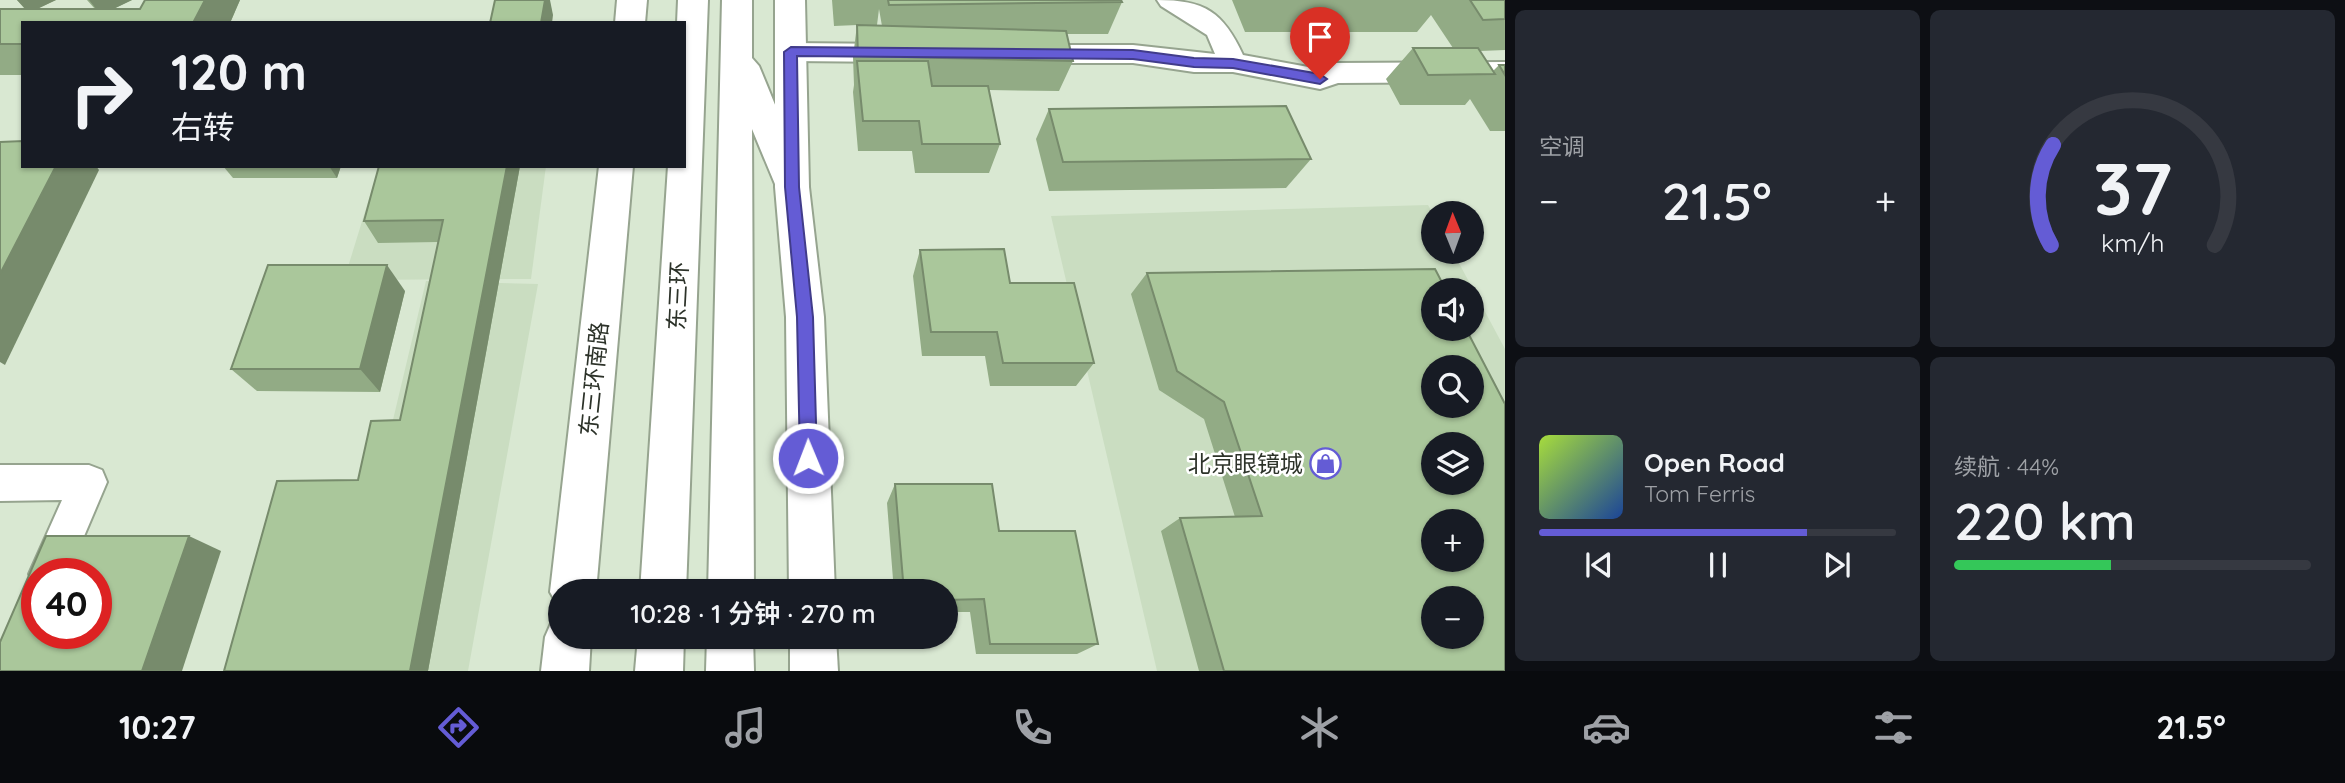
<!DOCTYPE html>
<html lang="zh">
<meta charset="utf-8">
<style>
:root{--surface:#171b24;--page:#242831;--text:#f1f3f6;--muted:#9ea1a6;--line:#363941;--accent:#645cd5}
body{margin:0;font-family:Quicksand,"Noto Sans SC",sans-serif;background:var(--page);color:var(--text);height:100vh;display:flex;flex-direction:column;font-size:26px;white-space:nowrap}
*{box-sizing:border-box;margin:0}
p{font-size:23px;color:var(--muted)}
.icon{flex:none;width:38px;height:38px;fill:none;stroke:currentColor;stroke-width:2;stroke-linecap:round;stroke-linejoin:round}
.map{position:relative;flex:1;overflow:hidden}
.details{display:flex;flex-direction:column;gap:10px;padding:10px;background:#0d0f14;width:840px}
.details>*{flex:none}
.hud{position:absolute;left:21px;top:21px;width:665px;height:147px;border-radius:0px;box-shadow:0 2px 5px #0004;background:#171b24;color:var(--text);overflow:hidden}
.needle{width:46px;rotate:359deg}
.tools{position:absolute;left:1421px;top:201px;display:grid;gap:14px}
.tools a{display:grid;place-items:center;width:63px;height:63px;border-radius:50%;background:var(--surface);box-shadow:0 2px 5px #0004;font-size:35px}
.speed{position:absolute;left:21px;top:558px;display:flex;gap:14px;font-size:35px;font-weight:700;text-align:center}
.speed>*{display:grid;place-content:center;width:91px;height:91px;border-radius:50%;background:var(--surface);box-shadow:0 2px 5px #0004;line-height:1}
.speed .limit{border:10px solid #d22;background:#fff;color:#111}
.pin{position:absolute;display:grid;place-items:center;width:60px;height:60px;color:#fff;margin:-72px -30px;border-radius:50% 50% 50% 0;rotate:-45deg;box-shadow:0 0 7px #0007}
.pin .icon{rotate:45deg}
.me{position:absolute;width:77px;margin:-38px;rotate:359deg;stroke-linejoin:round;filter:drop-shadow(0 0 5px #0008)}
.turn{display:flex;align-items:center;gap:24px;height:147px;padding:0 35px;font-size:32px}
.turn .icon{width:91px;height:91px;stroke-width:2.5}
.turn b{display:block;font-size:49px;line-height:60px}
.big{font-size:52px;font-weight:600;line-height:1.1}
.details .tile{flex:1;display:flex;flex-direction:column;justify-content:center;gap:10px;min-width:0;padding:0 24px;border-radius:10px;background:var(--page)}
.details .dial{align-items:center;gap:0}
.dial svg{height:182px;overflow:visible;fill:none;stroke:var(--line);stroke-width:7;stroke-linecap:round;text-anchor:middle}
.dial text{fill:var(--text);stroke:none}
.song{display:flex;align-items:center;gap:21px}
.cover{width:84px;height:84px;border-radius:10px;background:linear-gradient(135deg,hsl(80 70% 55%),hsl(220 70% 35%))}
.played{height:7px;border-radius:4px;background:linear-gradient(90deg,var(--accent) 75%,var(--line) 75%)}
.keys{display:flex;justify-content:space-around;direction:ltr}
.heat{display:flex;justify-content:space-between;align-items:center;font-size:38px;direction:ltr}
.charge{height:10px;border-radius:5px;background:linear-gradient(90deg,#34c759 44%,var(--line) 0)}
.details .tiles{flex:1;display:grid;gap:10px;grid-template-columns:repeat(2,1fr)}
.trip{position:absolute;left:548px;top:579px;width:410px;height:70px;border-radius:35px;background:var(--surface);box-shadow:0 2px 5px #0004;font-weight:600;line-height:70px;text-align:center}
.menu{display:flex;height:112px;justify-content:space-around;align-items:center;background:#090b0e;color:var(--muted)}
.menu .icon{width:49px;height:49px}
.menu .current{color:var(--accent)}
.menu b{font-size:32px;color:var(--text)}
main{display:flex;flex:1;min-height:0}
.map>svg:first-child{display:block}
</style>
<main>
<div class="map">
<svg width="1505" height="671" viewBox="0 0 1505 671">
<rect width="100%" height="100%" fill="#d9e8d2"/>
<g fill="#caddc1" fill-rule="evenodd">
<polygon points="379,166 546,166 531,279 344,280"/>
<path d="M1428,205L1433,214V252H1453L1505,349V671H1157L1051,216ZM1433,290H1472V329H1433ZM1433,368H1472V406H1433ZM1433,444H1472V483H1433ZM1433,522H1472V560H1433ZM1433,598H1472V637H1433Z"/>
<polygon points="426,281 538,284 468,671 236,671 361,484 392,424"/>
</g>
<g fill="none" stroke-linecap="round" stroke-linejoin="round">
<defs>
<g id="minor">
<path d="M1157,0C1205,0 1223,12 1243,55L1319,69L1336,63L1505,62V82L1338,83L1320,89L1233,72H1194L1133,63H1028L1019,61L1015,54L1019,47L1028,45H1133L1215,54L1207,35L1161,6Z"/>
<polygon points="791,43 897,44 906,46 910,53 906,60 897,62 791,61 782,59 778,52 782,45"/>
<polygon points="0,465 89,465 102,470 107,482 68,574 37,574 37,589 29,574 62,500 0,501"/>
</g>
<g id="tertiary">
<polygon points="617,0 647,0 645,23 615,23"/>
<polygon points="775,0 805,0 809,187 824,317 835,592 789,592 786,317 775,187"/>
<polygon points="599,166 633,166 596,592 560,592 560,609 550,592"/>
<polygon points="560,617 560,637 591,637 589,671 541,671 545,637 552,621"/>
<polygon points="790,637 836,637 838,671 790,671"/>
</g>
<g id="trunk">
<polygon points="678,0 708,0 686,592 640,592 668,166 684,166 684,23 677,23"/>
<polygon points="722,0 752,0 752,58 759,66 809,187 804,196 792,200 780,196 752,129 754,592 708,592"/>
<polygon points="638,637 684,637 683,671 635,671"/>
<polygon points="707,637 753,637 754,671 706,671"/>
</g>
</defs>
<use href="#minor" stroke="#96a48f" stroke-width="4"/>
<use href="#tertiary" stroke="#96a48f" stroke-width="4"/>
<use href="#trunk" stroke="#96a48f" stroke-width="4"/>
<use href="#minor" fill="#fff" fill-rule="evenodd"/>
<use href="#tertiary" fill="#fff" fill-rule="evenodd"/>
<use href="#trunk" fill="#fff" fill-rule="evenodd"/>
</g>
<g fill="#92ab85" fill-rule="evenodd">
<polygon points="17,0 56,0 36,9 95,9 87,0 132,0 113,9 140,9 145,0 240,0 230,23 23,23 23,75 0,75 0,9 25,9"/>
<path d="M832,0H1121L1122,2L1108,34H1067L1073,61L1059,91L989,90L1000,144L989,173H915L912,151H858L853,92L854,85L853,57L857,25L834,26ZM879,9L882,26L877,25Z"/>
<polygon points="1232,0 1505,0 1505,50 1480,51 1493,71 1499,65 1505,65 1505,131 1490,131 1470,99 1465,105 1400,105 1386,79 1413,48 1453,48 1431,15 1417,32 1245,32"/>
<polygon points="1049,109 1311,159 1286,188 1049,191 1036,139"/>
<polygon points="223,166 341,166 337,178 233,178"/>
<polygon points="379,166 520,166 428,671 224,671 400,420 438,242 378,243 364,221"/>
<polygon points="920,250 1010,283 1094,363 1076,386 990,386 985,356 922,356 913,276"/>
<polygon points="1147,273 1505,671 1199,671 1161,531 1180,518 1235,517 1204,419 1159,390 1131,294"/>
<polygon points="405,291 380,392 257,391 231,369"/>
<polygon points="895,484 999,531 1098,644 1077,654 976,654 970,612 945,612 945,592 894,592 887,503"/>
</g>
<g fill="#778b6c">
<polygon points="17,0 56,0 29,13"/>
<polygon points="89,0 132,0 101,15"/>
<polygon points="205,0 240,0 230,23 193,23"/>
<polygon points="545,0 550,0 553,15 552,23 541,23"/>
<polygon points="56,166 96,166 99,170 5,365 0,362 0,274"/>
<polygon points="329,166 341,166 337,178"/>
<polygon points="507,166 520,166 428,671 410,671"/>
<polygon points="387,265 405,291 380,392 360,369"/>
<polygon points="189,536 221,551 182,671 142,671"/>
</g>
<g fill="#aac79b" stroke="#778b6c" stroke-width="2" fill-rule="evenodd">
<polygon points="145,0 205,0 193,23 23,23 23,44 0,44 0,9 140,9"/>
<polygon points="495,0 545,0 541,23 490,23"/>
<polygon points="888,0 1121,0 1122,2 889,5"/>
<polygon points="1470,0 1505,0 1505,19 1483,20"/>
<polygon points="857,25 1066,31 1073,61 858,56"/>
<polygon points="1413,48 1478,48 1495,74 1428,75"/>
<polygon points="857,61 928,61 932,86 988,86 1000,144 922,144 919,121 863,121"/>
<polygon points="1499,65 1505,65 1505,75"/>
<polygon points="1286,106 1311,159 1063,162 1049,109"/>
<polygon points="23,141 23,166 56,166 0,274 0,142"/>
<polygon points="379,166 507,166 410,671 224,671 277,481 358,480 371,421 400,420 443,220 364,221"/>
<polygon points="1004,249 1010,283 1074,283 1094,363 1003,363 997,332 931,332 920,250"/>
<polygon points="268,265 387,265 360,369 231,369"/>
<path d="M1435,269L1446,290H1433V329H1466L1505,404V671H1224L1180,518L1262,516L1224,402L1177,371L1147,273ZM1433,368H1472V406H1433ZM1433,444H1472V483H1433ZM1433,522H1472V560H1433ZM1433,598H1472V637H1433Z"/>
<polygon points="895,484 992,484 999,531 1075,531 1098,644 990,644 984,599 945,600 945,592 904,592"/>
<path d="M46,536H189L142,671H0V642ZM37,574H96V634H37Z"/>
</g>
<polygon fill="#645cd5" stroke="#413c8a" stroke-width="2" points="791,47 1133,50 1194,58 1233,59 1320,74 1327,79 1320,84 1233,68 1194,67 1133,59 797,56 799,187 813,317 817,458 814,463 808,466 802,463 800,458 797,317 785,187 784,52"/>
<defs>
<symbol id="shop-ring" viewBox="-11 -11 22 22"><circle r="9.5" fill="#fff" stroke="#645cd5" stroke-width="1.5"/><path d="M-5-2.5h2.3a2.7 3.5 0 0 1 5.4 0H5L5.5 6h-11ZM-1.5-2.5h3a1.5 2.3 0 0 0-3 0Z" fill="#645cd5"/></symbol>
</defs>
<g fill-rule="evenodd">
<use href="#shop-ring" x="1308" y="446" width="35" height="35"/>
</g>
<g text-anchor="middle" stroke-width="5" stroke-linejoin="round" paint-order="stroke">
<g font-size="23" fill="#2c3229" stroke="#fff">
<text transform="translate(678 296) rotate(-87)" y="8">东三环</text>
<text transform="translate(594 379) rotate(-84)" y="8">东三环南路</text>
</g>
<g font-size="23" fill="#2c3229" stroke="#fff" text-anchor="end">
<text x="1303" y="472">北京眼镜城</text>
</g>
</g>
</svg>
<div class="tools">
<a><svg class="needle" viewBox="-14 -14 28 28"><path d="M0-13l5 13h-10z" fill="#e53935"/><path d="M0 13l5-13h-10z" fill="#9ea1a6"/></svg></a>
<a><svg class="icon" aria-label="sound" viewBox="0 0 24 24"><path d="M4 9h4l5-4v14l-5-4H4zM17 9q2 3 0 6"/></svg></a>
<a><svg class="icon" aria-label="search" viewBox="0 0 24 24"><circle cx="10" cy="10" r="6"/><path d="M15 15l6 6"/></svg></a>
<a><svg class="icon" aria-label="layers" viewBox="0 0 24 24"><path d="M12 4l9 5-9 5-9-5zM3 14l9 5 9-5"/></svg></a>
<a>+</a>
<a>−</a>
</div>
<div class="speed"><div class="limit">40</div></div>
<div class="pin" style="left:1320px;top:79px;background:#d93025"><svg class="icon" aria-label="arrive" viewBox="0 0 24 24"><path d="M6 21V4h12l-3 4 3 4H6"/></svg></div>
<svg class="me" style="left:808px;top:458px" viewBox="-20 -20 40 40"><circle r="17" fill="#645cd5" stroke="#fff" stroke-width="3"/><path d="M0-11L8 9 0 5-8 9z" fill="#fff"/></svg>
<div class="trip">10:28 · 1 分钟 · 270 m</div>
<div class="hud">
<div class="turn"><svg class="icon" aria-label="right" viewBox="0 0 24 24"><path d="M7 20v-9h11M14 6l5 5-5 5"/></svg><div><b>120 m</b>右转</div></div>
</div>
</div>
<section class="details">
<div class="tiles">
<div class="tile"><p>空调</p>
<div class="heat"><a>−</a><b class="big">21.5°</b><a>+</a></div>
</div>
<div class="tile dial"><svg viewBox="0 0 100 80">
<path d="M14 69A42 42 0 1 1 86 69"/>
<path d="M14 69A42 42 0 0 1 15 25" stroke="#645cd5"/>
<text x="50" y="56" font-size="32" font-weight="700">37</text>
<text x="50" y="72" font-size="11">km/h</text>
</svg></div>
<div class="tile">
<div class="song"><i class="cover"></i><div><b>Open Road</b><p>Tom Ferris</p></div></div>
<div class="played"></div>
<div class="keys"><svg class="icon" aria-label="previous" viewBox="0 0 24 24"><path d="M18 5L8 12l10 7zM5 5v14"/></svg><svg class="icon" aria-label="pause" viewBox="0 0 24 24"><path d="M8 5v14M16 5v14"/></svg><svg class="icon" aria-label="next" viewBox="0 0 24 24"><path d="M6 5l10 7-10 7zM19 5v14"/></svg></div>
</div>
<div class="tile"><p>续航 · 44%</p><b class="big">220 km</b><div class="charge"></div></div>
</div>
</section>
</main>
<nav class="menu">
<b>10:27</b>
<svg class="icon current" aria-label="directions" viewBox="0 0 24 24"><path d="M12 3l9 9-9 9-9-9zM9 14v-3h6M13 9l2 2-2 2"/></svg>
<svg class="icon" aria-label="music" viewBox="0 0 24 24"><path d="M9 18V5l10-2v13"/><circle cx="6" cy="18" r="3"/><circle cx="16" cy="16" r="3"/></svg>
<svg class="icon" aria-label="phone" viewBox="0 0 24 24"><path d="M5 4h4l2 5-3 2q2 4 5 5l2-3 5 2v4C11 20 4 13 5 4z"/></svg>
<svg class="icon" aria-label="climate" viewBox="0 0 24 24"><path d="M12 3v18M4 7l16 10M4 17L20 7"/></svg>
<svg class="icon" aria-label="car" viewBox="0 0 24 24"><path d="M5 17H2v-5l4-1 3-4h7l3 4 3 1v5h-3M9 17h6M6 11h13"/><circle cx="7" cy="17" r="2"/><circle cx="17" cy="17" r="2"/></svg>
<svg class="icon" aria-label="filters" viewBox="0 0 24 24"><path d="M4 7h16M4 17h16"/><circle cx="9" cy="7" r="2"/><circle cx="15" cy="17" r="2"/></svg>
<b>21.5°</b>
</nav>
